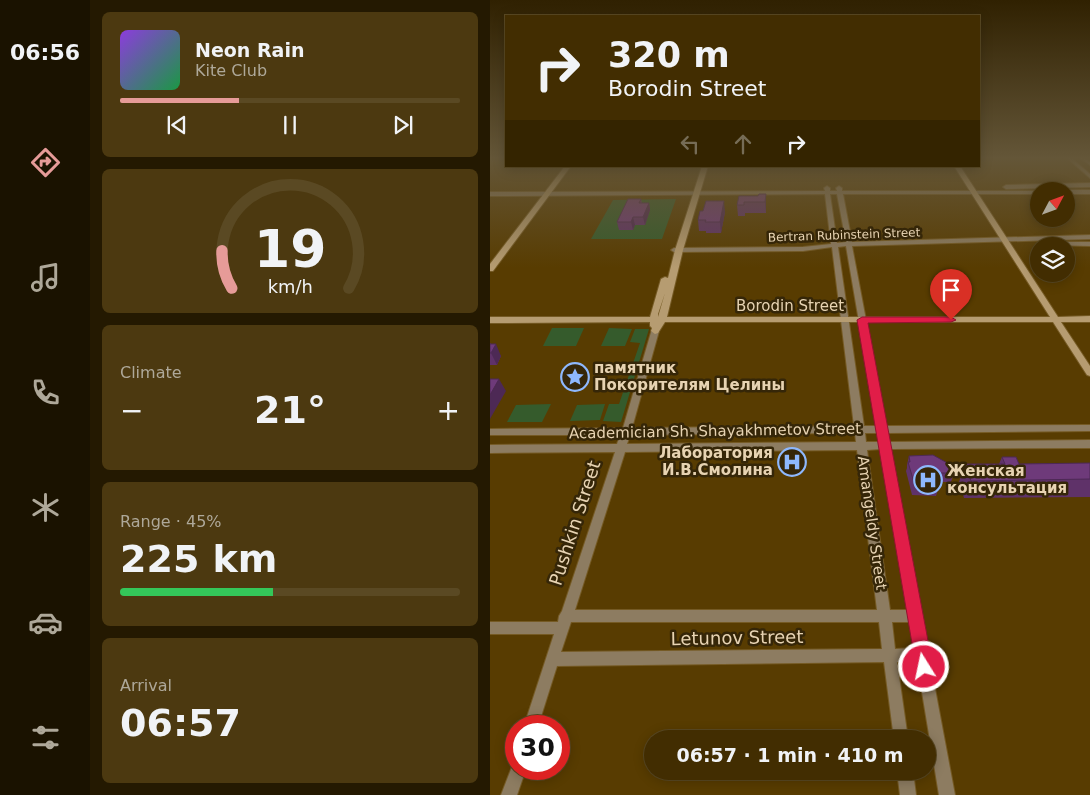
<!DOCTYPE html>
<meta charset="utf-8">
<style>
:root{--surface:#422d01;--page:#4c3910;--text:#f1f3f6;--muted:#aea899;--line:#5a4923;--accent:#e69b98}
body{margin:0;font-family:"DejaVu Sans",sans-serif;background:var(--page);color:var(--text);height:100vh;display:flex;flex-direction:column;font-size:19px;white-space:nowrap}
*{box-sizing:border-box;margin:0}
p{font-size:16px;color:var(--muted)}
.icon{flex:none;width:28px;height:28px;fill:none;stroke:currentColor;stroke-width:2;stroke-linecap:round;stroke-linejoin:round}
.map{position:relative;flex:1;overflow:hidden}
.details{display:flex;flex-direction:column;gap:12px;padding:12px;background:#241901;width:400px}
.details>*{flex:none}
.guide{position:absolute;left:15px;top:15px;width:475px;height:152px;border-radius:0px;box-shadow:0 2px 12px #0003,0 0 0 1px var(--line);background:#422d01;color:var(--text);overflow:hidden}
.needle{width:32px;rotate:49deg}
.controls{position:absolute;left:540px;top:182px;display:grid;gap:10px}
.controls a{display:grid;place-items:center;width:45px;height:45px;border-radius:50%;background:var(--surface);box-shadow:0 2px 12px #0003,0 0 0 1px var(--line);font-size:25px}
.speed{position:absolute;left:15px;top:715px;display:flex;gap:10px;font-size:25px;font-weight:700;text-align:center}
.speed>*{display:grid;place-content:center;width:65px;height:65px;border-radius:50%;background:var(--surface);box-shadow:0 2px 12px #0003,0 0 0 1px var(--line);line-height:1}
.speed .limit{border:8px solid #d22;background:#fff;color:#111}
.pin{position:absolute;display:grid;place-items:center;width:42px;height:42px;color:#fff;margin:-51px -21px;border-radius:50% 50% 50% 0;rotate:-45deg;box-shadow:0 0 5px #0007}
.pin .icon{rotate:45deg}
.me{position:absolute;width:55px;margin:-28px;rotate:350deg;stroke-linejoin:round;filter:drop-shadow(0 0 4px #0008)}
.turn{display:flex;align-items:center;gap:18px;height:105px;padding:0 20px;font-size:22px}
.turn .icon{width:65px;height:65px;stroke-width:2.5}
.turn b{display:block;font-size:35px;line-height:42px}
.lanes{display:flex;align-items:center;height:48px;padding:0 20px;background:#0003;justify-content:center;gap:25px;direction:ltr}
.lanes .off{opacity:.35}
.big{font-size:38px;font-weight:700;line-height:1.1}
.details .card{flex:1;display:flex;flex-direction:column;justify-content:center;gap:8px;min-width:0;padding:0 18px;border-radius:8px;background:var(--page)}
.details .dial{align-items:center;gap:0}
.dial svg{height:130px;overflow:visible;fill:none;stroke:var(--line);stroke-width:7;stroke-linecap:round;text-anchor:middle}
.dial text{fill:var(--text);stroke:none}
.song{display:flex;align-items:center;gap:15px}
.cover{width:60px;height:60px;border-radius:8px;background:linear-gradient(135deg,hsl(270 70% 55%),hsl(140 70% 35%))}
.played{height:5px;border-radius:2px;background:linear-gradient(90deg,var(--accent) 35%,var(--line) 35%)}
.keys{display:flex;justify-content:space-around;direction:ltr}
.heat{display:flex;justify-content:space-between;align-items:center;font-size:28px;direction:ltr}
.charge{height:8px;border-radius:4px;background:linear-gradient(90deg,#34c759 45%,var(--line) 0)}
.trip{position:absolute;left:154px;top:730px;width:292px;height:50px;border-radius:25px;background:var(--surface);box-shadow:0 2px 12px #0003,0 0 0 1px var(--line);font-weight:700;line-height:50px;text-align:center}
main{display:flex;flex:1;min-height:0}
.tab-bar{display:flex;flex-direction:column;width:90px;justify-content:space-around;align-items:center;background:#1a1200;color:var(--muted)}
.tab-bar .icon{width:35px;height:35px}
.tab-bar .active{color:var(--accent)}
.tab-bar b{font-size:22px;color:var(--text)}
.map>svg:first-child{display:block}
</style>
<main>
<nav class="tab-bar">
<b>06:56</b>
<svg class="icon active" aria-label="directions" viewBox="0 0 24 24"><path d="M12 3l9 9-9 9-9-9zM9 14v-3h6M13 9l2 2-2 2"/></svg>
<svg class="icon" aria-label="music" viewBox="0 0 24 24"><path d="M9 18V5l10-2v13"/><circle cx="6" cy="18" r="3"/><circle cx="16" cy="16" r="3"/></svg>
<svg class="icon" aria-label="phone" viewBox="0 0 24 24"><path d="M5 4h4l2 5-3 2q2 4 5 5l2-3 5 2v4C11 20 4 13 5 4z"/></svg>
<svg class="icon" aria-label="climate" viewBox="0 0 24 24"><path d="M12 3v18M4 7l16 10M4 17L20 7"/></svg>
<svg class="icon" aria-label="car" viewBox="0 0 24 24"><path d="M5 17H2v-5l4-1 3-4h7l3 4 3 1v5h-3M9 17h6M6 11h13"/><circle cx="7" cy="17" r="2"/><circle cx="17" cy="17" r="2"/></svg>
<svg class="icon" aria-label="filters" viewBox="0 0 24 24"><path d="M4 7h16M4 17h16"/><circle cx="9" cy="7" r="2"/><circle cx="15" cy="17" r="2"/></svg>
</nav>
<section class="details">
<div class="card">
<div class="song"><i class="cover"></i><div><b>Neon Rain</b><p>Kite Club</p></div></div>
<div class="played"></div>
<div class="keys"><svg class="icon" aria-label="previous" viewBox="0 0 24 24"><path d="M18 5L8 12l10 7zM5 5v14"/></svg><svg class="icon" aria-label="pause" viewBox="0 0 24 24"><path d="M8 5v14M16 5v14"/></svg><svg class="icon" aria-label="next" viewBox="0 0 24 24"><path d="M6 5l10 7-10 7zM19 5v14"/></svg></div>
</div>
<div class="card dial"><svg viewBox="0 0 100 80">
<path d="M14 69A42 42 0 1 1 86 69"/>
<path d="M14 69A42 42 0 0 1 8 46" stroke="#e69b98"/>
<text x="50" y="56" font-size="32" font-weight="700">19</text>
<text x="50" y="72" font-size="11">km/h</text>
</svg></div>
<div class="card"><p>Climate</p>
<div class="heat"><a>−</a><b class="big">21°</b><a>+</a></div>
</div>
<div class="card"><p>Range · 45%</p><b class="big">225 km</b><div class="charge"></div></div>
<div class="card"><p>Arrival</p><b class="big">06:57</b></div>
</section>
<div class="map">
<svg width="600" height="795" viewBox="0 0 600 795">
<rect width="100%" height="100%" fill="#583c01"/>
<g fill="#355b2c">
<polygon points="186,199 172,239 101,239 123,200"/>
<polygon points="62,328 94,328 86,346 53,346"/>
<polygon points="119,328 142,329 135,346 111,346"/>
<polygon points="145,329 159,329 131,422 113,421 119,404 129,404 150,343 140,342"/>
<polygon points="61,404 52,422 17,422 26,405"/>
<polygon points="115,404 110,420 80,421 87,405"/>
</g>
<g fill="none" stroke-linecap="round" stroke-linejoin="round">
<defs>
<g id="street">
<polygon points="576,157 580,157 600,174 600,178"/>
<polygon points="589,157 593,157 600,162 600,165"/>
<polygon points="600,183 600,187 516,189 513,187 516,185"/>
<path d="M337,186L340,188V191H347L346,188L349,186L352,188V191H551H549V194H353L362,242L600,235V239L362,246L396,426L600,425V431L397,433L399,442L600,440V448L400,449L465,795H449L427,662H407L418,739H404L394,662L67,666L48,726H34L64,634H0V622H68L69,616L72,611L125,452L0,453V445L127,444L130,435H0V429L133,428L162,329H165L169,331L142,428L364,426L342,247L313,251L184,252L181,250L184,248L313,247L341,244L335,194L0,196V192L335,191L334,188ZM340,194H347L356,242L347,243ZM356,246L387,426H374L348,247ZM365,433L366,442L137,444L140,435ZM375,433H388L389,442H376ZM391,449L418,610H400L377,450ZM367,450L387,610H85L135,452ZM81,622H389L392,649L71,652ZM402,622H420L424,648L405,649Z"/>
<polygon points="576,190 600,190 600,194 576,194 576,191 574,191"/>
<polygon points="560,242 600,242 600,246 558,245 558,243"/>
<polygon points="26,762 26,769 36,769 27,795 11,795 23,764"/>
<polygon points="407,771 423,771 426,795 410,795"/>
</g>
<g id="secondary">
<polygon points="75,166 81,166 3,271 0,271 0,264"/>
<path d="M212,166H218L193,250L177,317H560L464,166H470L568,317L600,316V322H571L600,366V376L597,375L563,322H175L168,333L165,334L161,331L162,328L160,326V322L0,323V317H160L171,279L175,277L178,278L185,250ZM175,293L168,317V314Z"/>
</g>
</defs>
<use href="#street" stroke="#755a24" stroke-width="2"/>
<use href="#secondary" stroke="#755a24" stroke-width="2"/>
<use href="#street" fill="#8d7c61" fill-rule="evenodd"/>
<use href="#secondary" fill="#b69c71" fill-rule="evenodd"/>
</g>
<g fill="#5f3269">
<polygon points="276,194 276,213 255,213 255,216 248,216 247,205"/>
<polygon points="151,199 152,203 159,203 160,210 155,225 145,225 143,230 129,230 127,222"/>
<polygon points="235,212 231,233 216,233 216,231 209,231 208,220"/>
<polygon points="0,343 11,356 7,365 0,365"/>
<polygon points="419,456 464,473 461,482 448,482 449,487 446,496 422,495 416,471 417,468 417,465"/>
<polygon points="512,457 529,464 600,463 600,497 474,498 469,482 475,464 509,464"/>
</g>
<g fill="#4d2955">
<polygon points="276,194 276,213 275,202"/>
<polygon points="234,201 235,212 231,233 230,222"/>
<polygon points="159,203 160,210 155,225 153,217"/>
<polygon points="143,217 145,225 143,230 141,222"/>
<polygon points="6,344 11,356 7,365 1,353"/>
<polygon points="9,379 16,391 0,419 0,395"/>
</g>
<g fill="#6e3a7a" stroke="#4d2955">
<polygon points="269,194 276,194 275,202 254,202 254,205 247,205 249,196 268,196"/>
<polygon points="138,199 151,199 149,203 159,203 153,217 143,217 141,222 127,222"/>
<polygon points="216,201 234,201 230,222 215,222 216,220 208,220 210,211 213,211"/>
<polygon points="0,344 6,344 1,353 0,353"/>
<polygon points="0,379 9,379 0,395"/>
<polygon points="443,455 461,465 464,473 445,473 449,487 425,486 418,462 420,462 419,456"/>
<polygon points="512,457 526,457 529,464 600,463 600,479 481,481 475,464 515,464"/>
</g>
<linearGradient id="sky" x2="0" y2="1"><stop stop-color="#302101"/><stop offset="0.59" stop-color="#645638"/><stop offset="1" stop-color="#645638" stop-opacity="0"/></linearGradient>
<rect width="600" height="268" fill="url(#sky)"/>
<polygon fill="#e11d48" stroke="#92132f" points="372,317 461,317 466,320 461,322 378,323 443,667 440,673 434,675 428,673 426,667 367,320"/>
<defs>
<symbol id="sight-ring" viewBox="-11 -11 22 22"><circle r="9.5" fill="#352608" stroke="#8eb8fd" stroke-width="1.5"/><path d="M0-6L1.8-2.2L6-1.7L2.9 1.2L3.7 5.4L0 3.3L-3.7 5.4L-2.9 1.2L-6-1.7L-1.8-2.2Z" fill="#8eb8fd"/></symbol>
<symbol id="hospital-ring" viewBox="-11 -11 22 22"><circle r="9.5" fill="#352608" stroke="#8eb8fd" stroke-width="1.5"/><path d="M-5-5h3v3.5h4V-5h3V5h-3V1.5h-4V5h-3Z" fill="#8eb8fd"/></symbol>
</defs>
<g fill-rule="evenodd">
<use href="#sight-ring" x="69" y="361" width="32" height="32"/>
<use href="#hospital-ring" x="286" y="446" width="32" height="32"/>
<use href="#hospital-ring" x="422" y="464" width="32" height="32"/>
</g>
<g text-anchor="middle" stroke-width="5" stroke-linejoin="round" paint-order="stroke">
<g font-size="12" fill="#e7d3b2" stroke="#352608">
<text transform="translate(354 235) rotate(-2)" y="4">Bertran Rubinstein Street</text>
</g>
<g font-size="15" fill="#e7d3b2" stroke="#352608">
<text x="300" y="311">Borodin Street</text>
<text transform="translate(225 431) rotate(-1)" y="5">Academician Sh. Shayakhmetov Street</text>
<text transform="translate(382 523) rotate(82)" y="5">Amangeldy Street</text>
</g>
<g font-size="15" font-weight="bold" fill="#e7d3b2" stroke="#352608" text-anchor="start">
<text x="104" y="373">памятник<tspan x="104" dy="17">Покорителям Целины</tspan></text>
<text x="283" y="458" text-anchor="end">Лаборатория<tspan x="283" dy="17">И.В.Смолина</tspan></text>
<text x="457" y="476">Женская<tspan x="457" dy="17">консультация</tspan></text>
</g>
<g font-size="18" fill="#e7d3b2" stroke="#352608">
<text transform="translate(85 523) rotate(-72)" y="6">Pushkin Street</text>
<text transform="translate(247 638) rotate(-1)" y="6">Letunov Street</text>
</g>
</g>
</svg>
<div class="controls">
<a><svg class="needle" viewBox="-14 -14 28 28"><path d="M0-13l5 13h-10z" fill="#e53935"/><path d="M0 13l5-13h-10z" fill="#aea899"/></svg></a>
<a><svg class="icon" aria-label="layers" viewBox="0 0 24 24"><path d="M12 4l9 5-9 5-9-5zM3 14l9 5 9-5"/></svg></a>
</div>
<div class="speed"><div class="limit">30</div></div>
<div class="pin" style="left:461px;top:320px;background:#d93025"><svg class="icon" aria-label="arrive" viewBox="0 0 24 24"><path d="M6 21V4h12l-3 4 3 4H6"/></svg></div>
<svg class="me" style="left:434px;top:667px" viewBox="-20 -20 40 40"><circle r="17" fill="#e11d48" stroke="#fff" stroke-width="3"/><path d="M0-11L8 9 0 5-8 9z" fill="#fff"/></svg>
<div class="trip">06:57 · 1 min · 410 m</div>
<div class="guide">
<div class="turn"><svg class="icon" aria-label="right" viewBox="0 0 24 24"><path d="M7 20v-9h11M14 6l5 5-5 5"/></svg><div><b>320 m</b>Borodin Street</div></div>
<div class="lanes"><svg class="icon off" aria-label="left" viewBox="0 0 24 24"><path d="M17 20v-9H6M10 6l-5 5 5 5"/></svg><svg class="icon off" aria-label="ahead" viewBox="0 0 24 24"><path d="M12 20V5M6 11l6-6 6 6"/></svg><svg class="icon" aria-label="right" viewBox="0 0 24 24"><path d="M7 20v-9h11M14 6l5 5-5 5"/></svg></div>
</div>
</div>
</main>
